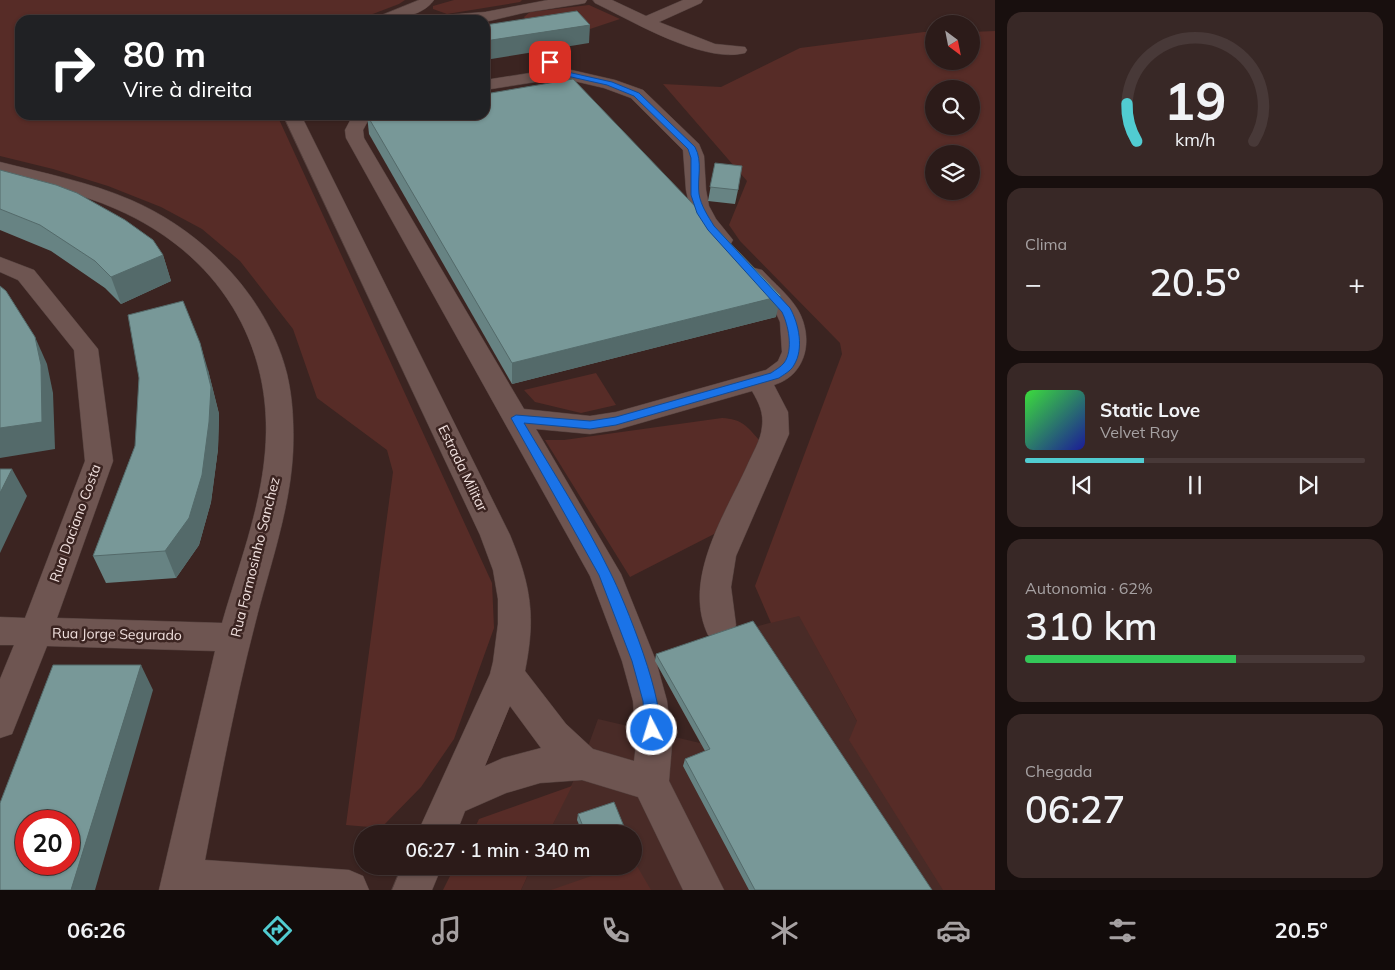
<!DOCTYPE html>
<html lang="pt">
<meta charset="utf-8">
<style>
:root{--surface:#2c1b19;--page:#382826;--text:#f1f3f6;--muted:#a6a1a2;--line:#483938;--accent:#51ccd1}
body{margin:0;font-family:Mulish,sans-serif;background:var(--page);color:var(--text);height:100vh;display:flex;flex-direction:column;font-size:19px;white-space:nowrap}
*{box-sizing:border-box;margin:0}
p{font-size:16px;color:var(--muted)}
.icon{flex:none;width:28px;height:28px;fill:none;stroke:currentColor;stroke-width:2;stroke-linecap:round;stroke-linejoin:round}
.map{position:relative;flex:1;overflow:hidden}
.sheet{display:flex;flex-direction:column;gap:12px;padding:12px;background:#180f0e;width:400px}
.sheet>*{flex:none}
.top-card{position:absolute;left:15px;top:15px;width:475px;height:105px;border-radius:15px;box-shadow:0 1px 4px #0004,0 0 0 1px var(--line);background:#202124;color:#fff;overflow:hidden}
.needle{width:32px;rotate:148deg}
.fabs{position:absolute;left:925px;top:15px;display:grid;gap:10px}
.fabs a{display:grid;place-items:center;width:55px;height:55px;border-radius:50%;background:var(--surface);box-shadow:0 1px 4px #0004,0 0 0 1px var(--line);font-size:25px}
.speed{position:absolute;left:15px;top:810px;display:flex;gap:10px;font-size:25px;font-weight:700;text-align:center}
.speed>*{display:grid;place-content:center;width:65px;height:65px;border-radius:50%;background:var(--surface);box-shadow:0 1px 4px #0004,0 0 0 1px var(--line);line-height:1}
.speed .limit{border:8px solid #d22;background:#fff;color:#111}
.pin{position:absolute;display:grid;place-items:center;width:42px;height:42px;color:#fff;margin:-21px;border-radius:10px;box-shadow:0 2px 8px #0006}
.me{position:absolute;width:55px;margin:-28px;rotate:355deg;stroke-linejoin:round;filter:drop-shadow(0 0 4px #0008)}
.turn{display:flex;align-items:center;gap:18px;height:105px;padding:0 25px;font-size:22px}
.turn .icon{width:65px;height:65px;stroke-width:2.5}
.turn b{display:block;font-size:35px;line-height:42px}
.big{font-size:38px;font-weight:600;line-height:1.1}
.sheet .tile{flex:1;display:flex;flex-direction:column;justify-content:center;gap:8px;min-width:0;padding:0 18px;border-radius:15px;background:var(--page)}
.sheet .dial{align-items:center;gap:0}
.dial svg{height:130px;overflow:visible;fill:none;stroke:var(--line);stroke-width:7;stroke-linecap:round;text-anchor:middle}
.dial text{fill:var(--text);stroke:none}
.song{display:flex;align-items:center;gap:15px}
.cover{width:60px;height:60px;border-radius:8px;background:linear-gradient(135deg,hsl(120 70% 55%),hsl(240 70% 35%))}
.played{height:5px;border-radius:2px;background:linear-gradient(90deg,var(--accent) 35%,var(--line) 35%)}
.keys{display:flex;justify-content:space-around;direction:ltr}
.heat{display:flex;justify-content:space-between;align-items:center;font-size:28px;direction:ltr}
.charge{height:8px;border-radius:4px;background:linear-gradient(90deg,#34c759 62%,var(--line) 0)}
.trip{position:absolute;left:354px;top:825px;width:288px;height:50px;border-radius:25px;background:var(--surface);box-shadow:0 1px 4px #0004,0 0 0 1px var(--line);font-weight:600;line-height:50px;text-align:center}
.dock{display:flex;height:80px;justify-content:space-around;align-items:center;background:#120b0a;color:var(--muted)}
.dock .icon{width:35px;height:35px}
.dock .selected{color:var(--accent)}
.dock b{font-size:22px;color:var(--text)}
main{display:flex;flex:1;min-height:0}
.map>svg:first-child{display:block}
</style>
<main>
<div class="map">
<svg width="995" height="890" viewBox="0 0 995 890">
<rect width="100%" height="100%" fill="#3b2421"/>
<polygon fill="#492b27" points="799,615 857,721 995,890 521,890 532,866 632,866 632,834 548,834 582,763 598,719 700,743 655,661 751,628"/>
<g fill="#572c27" fill-rule="evenodd">
<polygon points="0,0 405,0 399,4 357,20 20,20 20,115 277,115 492,583 494,628 454,739 421,787 381,828 346,825 393,472 387,450 317,398 293,329 240,261 202,229 161,207 108,186 53,169 0,156"/>
<polygon points="454,0 522,0 520,2 447,14 433,9 433,6"/>
<polygon points="589,5 620,19 590,29 579,16 528,24 524,17 530,12"/>
<path d="M995,31V890H943L849,740L857,721L799,616L771,623L755,586L842,354L840,343L740,241L729,225L747,181L663,84L721,87L800,48L924,32H934V61H971V32ZM934,89H971V126H934ZM934,154H971V191H934Z"/>
<polygon points="596,373 616,405 581,413 535,402 524,390"/>
<path d="M722,418C742,419 747,426 760,441L718,532L630,577L545,440H564Z"/>
<polygon points="572,786 548,834 472,834 479,819"/>
<polygon points="634,861 651,890 551,890 620,866 632,866"/>
<polygon points="455,866 532,866 521,890 443,890"/>
</g>
<g fill="none" stroke-linecap="round" stroke-linejoin="round">
<defs>
<g id="minor">
<path d="M419,0H434C422,17 394,20 374,20L377,17Z"/>
<polygon points="548,0 587,0 585,3 580,4 523,13 485,22 485,20 438,20 441,17 446,15 485,12"/>
<path d="M593,0H612L646,16L683,0H703L701,3L659,22L715,44L745,47L747,50L745,53C704,64 632,21 595,3Z"/>
<polygon points="540,46 546,48 567,69 615,80 643,90 699,144 704,156 706,190 709,206 716,219 733,240 730,245 722,247 714,245 691,213 686,190 683,150 631,98 604,88 561,78 485,90 485,80 549,70 532,51 534,48"/>
<path d="M283,115H301L510,535C531,586 536,616 525,671L566,724L593,749L634,761L636,745L633,701L622,661L590,576L346,138L345,130L353,115H371L363,130L364,138L524,409L590,416L616,412L766,370L778,361L782,352L780,322L776,313L743,275L746,270L754,268L762,270C774,283 789,295 798,310C814,338 807,375 774,385L788,412L789,434L736,556L731,587L736,625L732,635L720,639L708,635C682,580 724,516 747,466C752,454 761,440 762,427C764,413 759,403 752,391L616,430L590,434L536,429L621,574L656,661L667,701L672,745L669,781L724,890H683L638,797L582,780L540,783L506,793L465,811L456,834H417L490,674L493,662L498,624V599L493,570L480,535ZM510,706L541,748L503,758L485,766Z"/>
<path d="M0,162C43,173 90,182 131,200C203,231 268,297 287,374C293,399 294,426 293,452C290,511 269,568 255,624C235,701 220,781 205,860L349,870L363,876L369,890H159L215,651L47,646L12,734L0,738V679L14,645H0V617L25,618L85,461L74,350L18,280L0,272V257L34,270L98,349L113,461L57,618L222,623C238,567 260,511 265,453C275,343 217,253 116,209C80,193 38,184 0,174Z"/>
<polygon points="402,866 442,866 432,890 392,890"/>
</g>
</defs>
<use href="#minor" stroke="#53403d" stroke-width="1"/>
<use href="#minor" fill="#6e5551" fill-rule="evenodd"/>
</g>
<g fill="#678383">
<polygon points="367,115 776,317 512,384 369,134"/>
<polygon points="715,163 738,190 735,204 708,201"/>
<polygon points="0,170 163,255 171,281 121,304 105,288 51,251 0,230"/>
<polygon points="208,370 219,414 218,449 211,502 199,545 176,578 106,583 93,556 135,446"/>
<polygon points="656,654 932,890 749,890 683,766 685,759 705,751 655,661"/>
<polygon points="578,814 627,834 583,834 577,820"/>
</g>
<g fill="#546a6a">
<polygon points="590,25 589,43 485,60 485,41"/>
<polygon points="163,255 171,281 121,304 111,277"/>
<polygon points="781,296 776,317 512,384 512,363"/>
<polygon points="35,337 47,364 53,393 55,449 0,458 0,428"/>
<polygon points="200,343 208,370 219,414 218,449 211,502 199,545 176,578 165,551"/>
<polygon points="12,469 27,496 0,553 0,493"/>
<polygon points="141,665 153,690 95,890 71,890"/>
</g>
<g fill="#789898" stroke="#546a6a" fill-rule="evenodd">
<polygon points="577,11 590,25 485,41 485,25"/>
<polygon points="573,79 781,296 512,363 367,115 485,115 485,94"/>
<polygon points="715,163 742,166 738,190 710,187"/>
<polygon points="0,170 56,185 77,193 125,220 153,240 163,255 111,277 95,261 40,225 0,209"/>
<polygon points="0,286 6,291 35,337 41,365 42,422 0,428"/>
<polygon points="183,301 200,343 211,387 209,422 202,475 189,518 165,551 93,556 135,446 139,378 128,315"/>
<polygon points="0,469 12,469 0,493"/>
<polygon points="753,621 932,890 755,890 685,759 710,749 656,654"/>
<path d="M53,665H141L71,890H0V803ZM26,821H69V864H26Z"/>
<polygon points="614,802 627,834 586,834 578,814"/>
</g>
<path fill="#1a73e8" stroke="#114b97" d="M548,61H553L563,71L612,82L639,93L695,147C703,162 697,178 699,194C701,206 708,216 714,226L790,308C799,324 804,349 794,365C791,371 783,375 779,378L616,425L590,429L524,423C553,472 585,521 610,572C624,599 669,709 658,735L652,737L647,735L645,730L643,701L632,661L599,575L511,418L516,415L590,421L616,417L771,373C775,370 781,367 784,363C794,350 788,324 782,312L708,230L697,213L691,195V158L688,149L634,96L607,85L558,74L548,63Z"/>
<g text-anchor="middle" stroke-width="5" stroke-linejoin="round" paint-order="stroke">
<g font-size="14" fill="#f0e0de" stroke="#3b2421">
<text transform="translate(463 468) rotate(64)" y="5">Estrada Militar</text>
<text transform="translate(75 523) rotate(-70)" y="5">Rua Daciano Costa</text>
<text transform="translate(255 557) rotate(-76)" y="5">Rua Formosinho Sanchez</text>
<text transform="translate(117 634) rotate(1)" y="5">Rua Jorge Segurado</text>
</g>
</g>
</svg>
<div class="fabs">
<a><svg class="needle" viewBox="-14 -14 28 28"><path d="M0-13l5 13h-10z" fill="#e53935"/><path d="M0 13l5-13h-10z" fill="#a6a1a2"/></svg></a>
<a><svg class="icon" aria-label="search" viewBox="0 0 24 24"><circle cx="10" cy="10" r="6"/><path d="M15 15l6 6"/></svg></a>
<a><svg class="icon" aria-label="layers" viewBox="0 0 24 24"><path d="M12 4l9 5-9 5-9-5zM3 14l9 5 9-5"/></svg></a>
</div>
<div class="speed"><div class="limit">20</div></div>
<div class="pin" style="left:550px;top:62px;background:#d93025"><svg class="icon" aria-label="arrive" viewBox="0 0 24 24"><path d="M6 21V4h12l-3 4 3 4H6"/></svg></div>
<svg class="me" style="left:652px;top:730px" viewBox="-20 -20 40 40"><circle r="17" fill="#1a73e8" stroke="#fff" stroke-width="3"/><path d="M0-11L8 9 0 5-8 9z" fill="#fff"/></svg>
<div class="trip">06:27 · 1 min · 340 m</div>
<div class="top-card">
<div class="turn"><svg class="icon" aria-label="right" viewBox="0 0 24 24"><path d="M7 20v-9h11M14 6l5 5-5 5"/></svg><div><b>80 m</b>Vire à direita</div></div>
</div>
</div>
<section class="sheet">
<div class="tile dial"><svg viewBox="0 0 100 80">
<path d="M14 69A42 42 0 1 1 86 69"/>
<path d="M14 69A42 42 0 0 1 8 46" stroke="#51ccd1"/>
<text x="50" y="56" font-size="32" font-weight="700">19</text>
<text x="50" y="72" font-size="11">km/h</text>
</svg></div>
<div class="tile"><p>Clima</p>
<div class="heat"><a>−</a><b class="big">20.5°</b><a>+</a></div>
</div>
<div class="tile">
<div class="song"><i class="cover"></i><div><b>Static Love</b><p>Velvet Ray</p></div></div>
<div class="played"></div>
<div class="keys"><svg class="icon" aria-label="previous" viewBox="0 0 24 24"><path d="M18 5L8 12l10 7zM5 5v14"/></svg><svg class="icon" aria-label="pause" viewBox="0 0 24 24"><path d="M8 5v14M16 5v14"/></svg><svg class="icon" aria-label="next" viewBox="0 0 24 24"><path d="M6 5l10 7-10 7zM19 5v14"/></svg></div>
</div>
<div class="tile"><p>Autonomia · 62%</p><b class="big">310 km</b><div class="charge"></div></div>
<div class="tile"><p>Chegada</p><b class="big">06:27</b></div>
</section>
</main>
<nav class="dock">
<b>06:26</b>
<svg class="icon selected" aria-label="directions" viewBox="0 0 24 24"><path d="M12 3l9 9-9 9-9-9zM9 14v-3h6M13 9l2 2-2 2"/></svg>
<svg class="icon" aria-label="music" viewBox="0 0 24 24"><path d="M9 18V5l10-2v13"/><circle cx="6" cy="18" r="3"/><circle cx="16" cy="16" r="3"/></svg>
<svg class="icon" aria-label="phone" viewBox="0 0 24 24"><path d="M5 4h4l2 5-3 2q2 4 5 5l2-3 5 2v4C11 20 4 13 5 4z"/></svg>
<svg class="icon" aria-label="climate" viewBox="0 0 24 24"><path d="M12 3v18M4 7l16 10M4 17L20 7"/></svg>
<svg class="icon" aria-label="car" viewBox="0 0 24 24"><path d="M5 17H2v-5l4-1 3-4h7l3 4 3 1v5h-3M9 17h6M6 11h13"/><circle cx="7" cy="17" r="2"/><circle cx="17" cy="17" r="2"/></svg>
<svg class="icon" aria-label="filters" viewBox="0 0 24 24"><path d="M4 7h16M4 17h16"/><circle cx="9" cy="7" r="2"/><circle cx="15" cy="17" r="2"/></svg>
<b>20.5°</b>
</nav>
